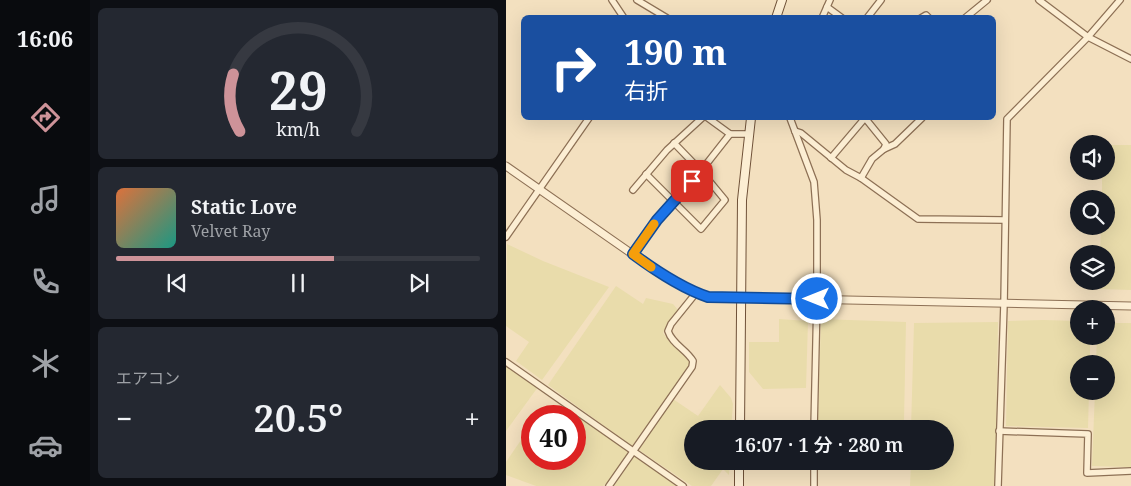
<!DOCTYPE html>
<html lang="ja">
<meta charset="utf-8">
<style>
:root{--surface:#171b24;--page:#242831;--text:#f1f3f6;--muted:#9ea1a6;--line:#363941;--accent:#ce9399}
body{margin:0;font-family:"Noto Serif","Noto Sans JP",serif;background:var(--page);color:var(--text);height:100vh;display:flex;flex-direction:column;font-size:19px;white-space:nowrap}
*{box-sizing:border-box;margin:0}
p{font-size:16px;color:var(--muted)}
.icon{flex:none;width:28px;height:28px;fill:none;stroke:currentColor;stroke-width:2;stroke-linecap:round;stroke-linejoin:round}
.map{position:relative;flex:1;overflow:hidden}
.details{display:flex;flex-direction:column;gap:8px;padding:8px;background:#0d0f14;width:416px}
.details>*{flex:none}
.hud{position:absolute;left:15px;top:15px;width:475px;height:105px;border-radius:8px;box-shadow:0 5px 20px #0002;background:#1a4fa0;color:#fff;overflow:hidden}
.tools{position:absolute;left:564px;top:135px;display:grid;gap:10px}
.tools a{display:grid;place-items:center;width:45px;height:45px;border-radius:50%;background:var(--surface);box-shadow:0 5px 20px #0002;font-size:25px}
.speed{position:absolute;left:15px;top:405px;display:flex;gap:10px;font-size:25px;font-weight:700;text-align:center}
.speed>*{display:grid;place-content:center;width:65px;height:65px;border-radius:50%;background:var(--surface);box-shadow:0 5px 20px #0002;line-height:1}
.speed .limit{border:8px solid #d22;background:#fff;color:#111}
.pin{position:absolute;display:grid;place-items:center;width:42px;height:42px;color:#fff;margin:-21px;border-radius:10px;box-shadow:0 2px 8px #0006}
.me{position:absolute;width:55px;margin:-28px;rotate:270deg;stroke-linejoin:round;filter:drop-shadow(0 0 4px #0008)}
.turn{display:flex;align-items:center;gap:18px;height:105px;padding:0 20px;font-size:22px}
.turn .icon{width:65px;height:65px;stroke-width:2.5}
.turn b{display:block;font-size:35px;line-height:42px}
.big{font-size:38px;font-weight:600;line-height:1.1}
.details .card{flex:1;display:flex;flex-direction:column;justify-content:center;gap:8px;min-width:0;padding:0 18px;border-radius:8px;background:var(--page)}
.details .dial{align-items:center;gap:0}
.dial svg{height:130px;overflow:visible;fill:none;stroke:var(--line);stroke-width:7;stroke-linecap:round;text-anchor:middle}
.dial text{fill:var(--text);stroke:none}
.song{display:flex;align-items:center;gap:15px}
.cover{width:60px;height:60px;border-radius:8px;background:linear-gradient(135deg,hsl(20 70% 55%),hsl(170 70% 35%))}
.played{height:5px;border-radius:2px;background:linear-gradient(90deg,var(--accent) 60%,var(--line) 60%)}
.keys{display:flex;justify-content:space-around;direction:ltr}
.heat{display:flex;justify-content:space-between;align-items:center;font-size:28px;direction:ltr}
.trip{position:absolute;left:178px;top:420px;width:270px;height:50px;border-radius:25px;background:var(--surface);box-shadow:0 5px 20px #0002;font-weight:600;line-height:50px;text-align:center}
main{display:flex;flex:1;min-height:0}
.tabs{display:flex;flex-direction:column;width:90px;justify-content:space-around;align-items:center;background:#090b0e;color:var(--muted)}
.tabs .icon{width:35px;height:35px}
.tabs .on{color:var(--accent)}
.tabs b{font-size:22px;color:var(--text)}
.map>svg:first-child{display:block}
</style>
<main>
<nav class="tabs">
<b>16:06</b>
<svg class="icon on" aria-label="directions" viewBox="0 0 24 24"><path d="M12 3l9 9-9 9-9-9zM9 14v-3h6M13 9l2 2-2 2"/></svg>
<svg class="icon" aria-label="music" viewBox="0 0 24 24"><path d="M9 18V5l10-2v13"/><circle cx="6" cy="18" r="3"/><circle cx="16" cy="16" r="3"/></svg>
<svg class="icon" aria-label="phone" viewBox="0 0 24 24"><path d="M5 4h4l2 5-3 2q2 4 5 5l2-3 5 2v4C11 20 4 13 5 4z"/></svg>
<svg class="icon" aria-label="climate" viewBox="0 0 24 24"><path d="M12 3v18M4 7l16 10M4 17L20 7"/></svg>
<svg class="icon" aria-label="car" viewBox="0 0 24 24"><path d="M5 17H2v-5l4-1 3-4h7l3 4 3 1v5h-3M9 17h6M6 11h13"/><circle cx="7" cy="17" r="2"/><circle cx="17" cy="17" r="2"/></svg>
</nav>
<section class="details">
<div class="card dial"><svg viewBox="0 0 100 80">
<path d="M14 69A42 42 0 1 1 86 69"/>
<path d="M14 69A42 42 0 0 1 10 34" stroke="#ce9399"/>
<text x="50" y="56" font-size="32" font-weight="700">29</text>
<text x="50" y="72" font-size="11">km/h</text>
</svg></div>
<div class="card">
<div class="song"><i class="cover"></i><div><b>Static Love</b><p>Velvet Ray</p></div></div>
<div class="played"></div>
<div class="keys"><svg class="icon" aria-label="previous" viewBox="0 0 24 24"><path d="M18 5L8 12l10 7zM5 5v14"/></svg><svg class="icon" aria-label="pause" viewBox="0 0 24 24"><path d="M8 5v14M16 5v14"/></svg><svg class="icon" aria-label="next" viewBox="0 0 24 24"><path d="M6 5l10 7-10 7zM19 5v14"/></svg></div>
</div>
<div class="card"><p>エアコン</p>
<div class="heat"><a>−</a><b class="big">20.5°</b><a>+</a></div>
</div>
</section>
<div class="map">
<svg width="625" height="486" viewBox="0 0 625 486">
<rect width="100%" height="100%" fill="#f3e0bf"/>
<g fill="#e9dcab">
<polygon points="600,145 625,145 625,290 593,289 594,281 600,281 600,254 594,254 595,226 600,226 600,199 596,199 596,171 600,171"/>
<polygon points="1,244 37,261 103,287 36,380 10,361 23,342 0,326"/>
<polygon points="110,286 137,304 140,298 167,304 172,310 162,322 157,333 163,341 182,358 184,362 183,366 126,446 42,385"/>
<polygon points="273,319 302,321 300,388 257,389 243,372 243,342 273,342"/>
<polygon points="315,319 400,322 398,422 312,423"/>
<polygon points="537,320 572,321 572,336 584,336 584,364 572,364 572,391 583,391 582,428 500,426 502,321"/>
<polygon points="492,322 489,486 404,486 405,461 439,461 439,429 405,429 408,323"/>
<polygon points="600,323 625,323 625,467 586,466 589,391 600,391 600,364 590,364 591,336 600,336"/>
<polygon points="0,364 32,387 0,431"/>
<polygon points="214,385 225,398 227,404 225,429 186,429 186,461 224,461 223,475 217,469 205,486 186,486 133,450 167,399 192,416"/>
<polygon points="69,413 124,451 106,478 97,486 30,486 0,475 0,462 26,424 26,459 69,459 69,416 66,416"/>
<polygon points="129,455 173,486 108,486"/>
</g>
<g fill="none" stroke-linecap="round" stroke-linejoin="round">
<defs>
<g id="minor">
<polyline points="106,0 118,18"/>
<polyline points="131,0 161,18"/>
<polyline points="533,0 582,37 625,59"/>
<polyline points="321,7 336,18"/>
<polyline points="316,18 324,0"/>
<polyline points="361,18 375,0"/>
<polyline points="415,18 420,15 423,18"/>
<polyline points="459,18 481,0"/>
<polyline points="202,118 224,134 243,134"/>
<polyline points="284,118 308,182 311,220 311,299 308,429"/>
<polyline points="289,131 295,133 340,170 355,178 412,219 498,220"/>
<polyline points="378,149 389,144 416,118"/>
<polyline points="325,158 359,118"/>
<polyline points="140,174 195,229 219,200 195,171 168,143"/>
<polyline points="355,178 366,159 378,149 380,144 359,118"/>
<polyline points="127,190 161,150 196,118"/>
<polyline points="0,237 83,118"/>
<polyline points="127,254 151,220 202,162 224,134"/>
<polyline points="0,362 177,486"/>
<polyline points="493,431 582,434 581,473 625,471"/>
<polyline points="308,461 308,486"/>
<path d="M103,486L186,367L187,361C180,349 166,344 162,331L165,324L190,293"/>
<polyline points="492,486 498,304 501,119 582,37 614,0"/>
</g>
<polyline id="tertiary" points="0,166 152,272 190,293 202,297 625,306"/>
<g id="secondary">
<polyline points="270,18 276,0"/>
<polyline points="234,429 236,200 245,118"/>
<polyline points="233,486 233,461"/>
</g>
</defs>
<use href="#minor" stroke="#8d7055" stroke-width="8"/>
<use href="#tertiary" stroke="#8d7055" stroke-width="9"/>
<use href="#secondary" stroke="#6f5138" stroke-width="10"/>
<use href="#minor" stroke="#fceed3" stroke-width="5.5"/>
<use href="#tertiary" stroke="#fceed3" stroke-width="7"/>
<use href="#secondary" stroke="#fceed3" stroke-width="8"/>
</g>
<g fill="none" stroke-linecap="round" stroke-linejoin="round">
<defs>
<path id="route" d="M186,181L151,220L127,254C150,271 175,288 202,297L311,299"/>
</defs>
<use href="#route" stroke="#114b97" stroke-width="12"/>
<use href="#route" stroke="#1a73e8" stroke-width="9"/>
<polyline stroke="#f59e0b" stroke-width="9" points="145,267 127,254 148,224"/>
</g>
</svg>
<div class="tools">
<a><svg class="icon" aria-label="sound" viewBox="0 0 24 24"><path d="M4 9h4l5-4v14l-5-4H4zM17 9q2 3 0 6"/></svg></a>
<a><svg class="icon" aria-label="search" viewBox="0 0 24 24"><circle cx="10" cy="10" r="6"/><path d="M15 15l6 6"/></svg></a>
<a><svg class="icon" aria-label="layers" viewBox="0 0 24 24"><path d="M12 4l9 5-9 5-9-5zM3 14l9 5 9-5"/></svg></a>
<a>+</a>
<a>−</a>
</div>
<div class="speed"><div class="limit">40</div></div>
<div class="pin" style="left:186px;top:181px;background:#d93025"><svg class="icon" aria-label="arrive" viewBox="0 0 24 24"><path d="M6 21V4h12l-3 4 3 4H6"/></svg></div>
<svg class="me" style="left:311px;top:299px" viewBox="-20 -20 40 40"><circle r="17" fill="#1a73e8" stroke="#fff" stroke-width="3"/><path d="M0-11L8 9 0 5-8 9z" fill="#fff"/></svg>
<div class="trip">16:07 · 1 分 · 280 m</div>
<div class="hud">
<div class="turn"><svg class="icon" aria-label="right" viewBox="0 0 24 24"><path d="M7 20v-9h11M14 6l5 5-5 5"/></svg><div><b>190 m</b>右折</div></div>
</div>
</div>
</main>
